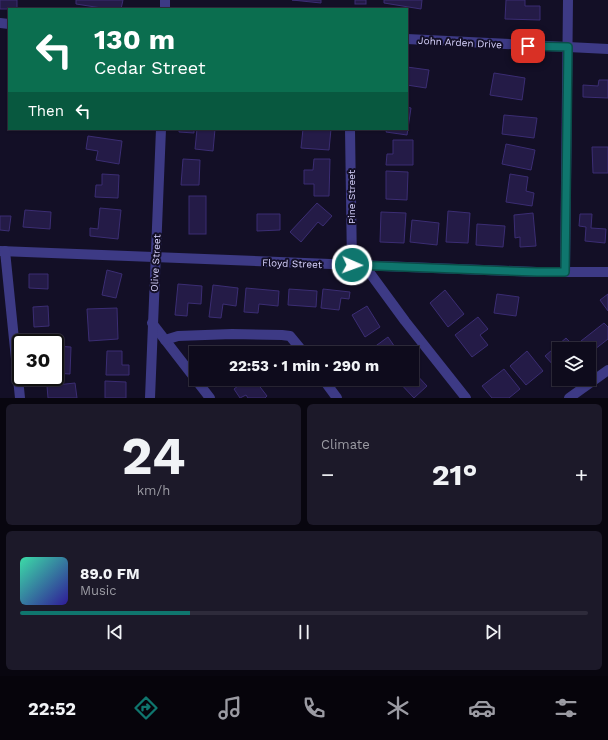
<!DOCTYPE html>
<meta charset="utf-8">
<style>
:root{--surface:#0e0b1c;--page:#1c1929;--text:#f1f3f6;--muted:#9b9ba3;--line:#2e2b3b;--accent:#0f766e}
body{margin:0;font-family:"Work Sans",sans-serif;background:var(--page);color:var(--text);height:100vh;display:flex;flex-direction:column;font-size:15px;white-space:nowrap}
*{box-sizing:border-box;margin:0}
p{font-size:13px;color:var(--muted)}
.icon{flex:none;width:22px;height:22px;fill:none;stroke:currentColor;stroke-width:2;stroke-linecap:round;stroke-linejoin:round}
.map{position:relative;height:398px;overflow:hidden}
.sheet{display:flex;flex-direction:column;gap:6px;padding:6px;background:#08060f;flex:1}
.sheet>*{flex:none}
.hud{position:absolute;left:8px;top:8px;width:400px;height:122px;border-radius:0px;box-shadow:0 1px 3px #0004,0 0 0 1px var(--line);background:#0b6e4f;color:#fff;overflow:hidden}
.buttons{position:absolute;left:552px;top:342px;display:grid;gap:8px}
.buttons a{display:grid;place-items:center;width:44px;height:44px;border-radius:0px;background:var(--surface);box-shadow:0 1px 3px #0004,0 0 0 1px var(--line);font-size:20px}
.speed{position:absolute;left:12px;top:334px;display:flex;gap:8px;font-size:20px;font-weight:700;text-align:center}
.speed>*{display:grid;place-content:center;width:52px;height:52px;border-radius:50%;background:var(--surface);box-shadow:0 1px 3px #0004,0 0 0 1px var(--line);line-height:1}
.speed .limit{border:2px solid #111;border-radius:6px;background:#fff;color:#111}
.pin{position:absolute;display:grid;place-items:center;width:34px;height:34px;color:#fff;margin:-17px;border-radius:8px;box-shadow:0 2px 6px #0006}
.me{position:absolute;width:44px;margin:-22px;rotate:92deg;stroke-linejoin:round;filter:drop-shadow(0 0 3px #0008)}
.turn{display:flex;align-items:center;gap:14px;height:84px;padding:0 20px;font-size:18px}
.turn .icon{width:52px;height:52px;stroke-width:2.5}
.turn b{display:block;font-size:28px;line-height:34px}
.then{display:flex;align-items:center;height:38px;padding:0 20px;background:#0003;gap:8px;font-size:15px}
.big{font-size:30px;font-weight:700;line-height:1.1}
.sheet .card{flex:1;display:flex;flex-direction:column;justify-content:center;gap:6px;min-width:0;padding:0 14px;border-radius:6px;background:var(--page)}
.sheet .dial{align-items:center;gap:0}
.dial b{font-size:52px;line-height:1}
.song{display:flex;align-items:center;gap:12px}
.cover{width:48px;height:48px;border-radius:6px;background:linear-gradient(135deg,hsl(160 70% 55%),hsl(250 70% 35%))}
.played{height:4px;border-radius:2px;background:linear-gradient(90deg,var(--accent) 30%,var(--line) 30%)}
.keys{display:flex;justify-content:space-around;direction:ltr}
.heat{display:flex;justify-content:space-between;align-items:center;font-size:22px;direction:ltr}
.sheet .tiles{flex:1;display:grid;gap:6px;grid-template-columns:1fr 1fr}
.card:last-child{grid-column:span 2}
.trip{position:absolute;left:189px;top:346px;width:230px;height:40px;border-radius:0px;background:var(--surface);box-shadow:0 1px 3px #0004,0 0 0 1px var(--line);font-weight:700;line-height:40px;text-align:center}
.dock{display:flex;height:64px;justify-content:space-around;align-items:center;background:#06040b;color:var(--muted)}
.dock .icon{width:28px;height:28px}
.dock .current{color:var(--accent)}
.dock b{font-size:18px;color:var(--text)}
.map>svg:first-child{display:block}
</style>
<div class="map">
<svg width="608" height="398" viewBox="0 0 608 398">
<rect width="100%" height="100%" fill="#130f26"/>
<g fill="#241b47" stroke="#3b2d73">
<rect x="0" y="0" width="17" height="9"/>
<polygon points="76,0 123,0 121,9 108,9 76,4"/>
<polygon points="292,0 321,0 321,3"/>
<rect x="355" y="0" width="11" height="4"/>
<polygon points="384,0 422,0 421,9 384,3"/>
<polygon points="506,0 525,0 525,6 540,6 540,20 505,19"/>
<polygon points="407,67 429,70 426,88 407,85"/>
<polygon points="494,73 525,78 522,100 490,95"/>
<polygon points="599,80 608,80 608,98 583,97 583,85 598,86"/>
<polygon points="407,107 411,108 407,135 386,132 387,129 407,129"/>
<polygon points="504,115 537,118 534,138 502,134"/>
<polygon points="179,129 194,129 194,133 179,132"/>
<polygon points="197,129 215,129 213,151 195,149"/>
<polygon points="303,129 331,129 329,150 301,148"/>
<polygon points="88,136 122,141 119,164 96,160 98,151 86,149"/>
<polygon points="393,140 413,140 413,165 386,165 387,154 393,154"/>
<polygon points="506,144 535,150 531,170 502,164"/>
<polygon points="592,147 608,147 608,173 593,173"/>
<polygon points="183,159 200,160 199,185 181,185"/>
<polygon points="314,159 330,159 329,196 314,196 314,184 304,184 304,170 313,170"/>
<polygon points="386,171 408,172 407,200 386,199"/>
<polygon points="102,174 119,175 118,198 95,197 96,185 102,185"/>
<polygon points="510,174 528,177 526,191 534,193 532,206 506,202"/>
<rect x="189" y="196" width="17" height="38"/>
<polygon points="317,203 332,216 323,226 318,222 301,242 290,232"/>
<polygon points="100,208 121,210 118,239 90,236 90,228 98,229"/>
<polygon points="25,210 51,212 50,229 23,227"/>
<polygon points="448,211 470,213 468,243 446,242"/>
<polygon points="381,212 406,213 404,243 380,242"/>
<polygon points="533,213 536,246 520,247 520,237 515,238 514,215"/>
<polygon points="257,214 280,214 280,230 257,231"/>
<polygon points="580,214 592,214 591,228 606,229 605,243 585,241 586,227 579,226"/>
<polygon points="0,216 11,216 9,231 0,230"/>
<polygon points="412,220 439,223 437,245 410,242"/>
<polygon points="477,224 505,226 503,247 476,245"/>
<polygon points="107,270 122,274 116,298 102,295"/>
<polygon points="29,274 48,274 48,289 29,288"/>
<polygon points="178,284 202,286 201,304 188,303 187,316 175,315"/>
<polygon points="213,285 238,288 236,306 223,304 221,318 209,317"/>
<polygon points="246,288 279,291 278,306 259,304 258,313 244,312"/>
<polygon points="289,289 317,291 316,307 288,305"/>
<polygon points="323,289 350,292 349,299 341,298 339,310 321,308"/>
<polygon points="445,290 464,314 448,327 430,303"/>
<polygon points="497,294 519,297 516,316 494,313"/>
<polygon points="608,294 608,311 600,300"/>
<polygon points="48,306 49,326 34,327 33,307"/>
<polygon points="367,306 380,327 365,337 352,315"/>
<polygon points="117,308 118,339 89,341 87,309"/>
<polygon points="478,317 488,329 480,335 488,345 472,357 455,335"/>
<polygon points="604,323 608,327 608,339 590,353 589,349 581,341"/>
<polygon points="388,337 399,353 366,353"/>
<polygon points="566,338 576,348 559,349 559,363 555,367 545,356"/>
<polygon points="55,346 71,347 70,374 55,373"/>
<polygon points="107,351 122,351 122,365 129,365 129,375 106,375"/>
<polygon points="527,351 543,371 526,385 510,366"/>
<polygon points="504,369 520,389 509,398 492,398 482,386"/>
<polygon points="412,370 427,386 414,398 396,379 412,379"/>
<polygon points="247,379 254,379 267,396 265,398 248,398 246,395 240,398 234,389"/>
<polygon points="105,381 126,382 126,398 105,398"/>
<polygon points="75,383 77,398 48,398 47,386"/>
</g>
<g fill="none" stroke-linecap="round" stroke-linejoin="round">
<g stroke="#3d3a85" stroke-width="10">
<polyline points="165,9 165,0"/>
<polyline points="0,23 9,24"/>
<polyline points="407,39 608,49"/>
<polyline points="350,129 352,265"/>
<polyline points="0,251 537,272 608,272"/>
<polyline points="5,251 20,398"/>
<polyline points="364,265 405,321 466,398"/>
<polyline points="565,272 568,0"/>
<polyline points="152,323 210,398"/>
<polyline points="165,340 178,336 232,334 282,335 290,336 304,353"/>
<polyline points="323,379 337,398"/>
<polyline points="150,398 161,129"/>
<polyline points="569,398 608,370"/>
</g>
</g>
<g fill="none" stroke-linecap="round" stroke-linejoin="round">
<defs>
<polyline id="route" points="352,265 537,272 565,272 568,47 528,46"/>
</defs>
<use href="#route" stroke="#0a4d48" stroke-width="10"/>
<use href="#route" stroke="#0f766e" stroke-width="7"/>
</g>
<g text-anchor="middle" stroke-width="4" stroke-linejoin="round" paint-order="stroke">
<g font-size="10" fill="#d9d4ff" stroke="#130f26">
<text transform="translate(460 42) rotate(3)" y="4">John Arden Drive</text>
<text transform="translate(351 197) rotate(-90)" y="4">Pine Street</text>
<text transform="translate(155 263) rotate(-87)" y="4">Olive Street</text>
<text transform="translate(292 263) rotate(2)" y="4">Floyd Street</text>
</g>
</g>
</svg>
<div class="buttons">
<a><svg class="icon" aria-label="layers" viewBox="0 0 24 24"><path d="M12 4l9 5-9 5-9-5zM3 14l9 5 9-5"/></svg></a>
</div>
<div class="speed"><div class="limit">30</div></div>
<div class="pin" style="left:528px;top:46px;background:#d93025"><svg class="icon" aria-label="arrive" viewBox="0 0 24 24"><path d="M6 21V4h12l-3 4 3 4H6"/></svg></div>
<svg class="me" style="left:352px;top:265px" viewBox="-20 -20 40 40"><circle r="17" fill="#0f766e" stroke="#fff" stroke-width="3"/><path d="M0-11L8 9 0 5-8 9z" fill="#fff"/></svg>
<div class="trip">22:53 · 1 min · 290 m</div>
<div class="hud">
<div class="turn"><svg class="icon" aria-label="left" viewBox="0 0 24 24"><path d="M17 20v-9H6M10 6l-5 5 5 5"/></svg><div><b>130 m</b>Cedar Street</div></div>
<div class="then">Then<svg class="icon" aria-label="left" viewBox="0 0 24 24"><path d="M17 20v-9H6M10 6l-5 5 5 5"/></svg></div>
</div>
</div>
<section class="sheet">
<div class="tiles">
<div class="card dial"><b>24</b><p>km/h</p></div>
<div class="card"><p>Climate</p>
<div class="heat"><a>−</a><b class="big">21°</b><a>+</a></div>
</div>
<div class="card">
<div class="song"><i class="cover"></i><div><b>89.0 FM</b><p>Music</p></div></div>
<div class="played"></div>
<div class="keys"><svg class="icon" aria-label="previous" viewBox="0 0 24 24"><path d="M18 5L8 12l10 7zM5 5v14"/></svg><svg class="icon" aria-label="pause" viewBox="0 0 24 24"><path d="M8 5v14M16 5v14"/></svg><svg class="icon" aria-label="next" viewBox="0 0 24 24"><path d="M6 5l10 7-10 7zM19 5v14"/></svg></div>
</div>
</div>
</section>
<nav class="dock">
<b>22:52</b>
<svg class="icon current" aria-label="directions" viewBox="0 0 24 24"><path d="M12 3l9 9-9 9-9-9zM9 14v-3h6M13 9l2 2-2 2"/></svg>
<svg class="icon" aria-label="music" viewBox="0 0 24 24"><path d="M9 18V5l10-2v13"/><circle cx="6" cy="18" r="3"/><circle cx="16" cy="16" r="3"/></svg>
<svg class="icon" aria-label="phone" viewBox="0 0 24 24"><path d="M5 4h4l2 5-3 2q2 4 5 5l2-3 5 2v4C11 20 4 13 5 4z"/></svg>
<svg class="icon" aria-label="climate" viewBox="0 0 24 24"><path d="M12 3v18M4 7l16 10M4 17L20 7"/></svg>
<svg class="icon" aria-label="car" viewBox="0 0 24 24"><path d="M5 17H2v-5l4-1 3-4h7l3 4 3 1v5h-3M9 17h6M6 11h13"/><circle cx="7" cy="17" r="2"/><circle cx="17" cy="17" r="2"/></svg>
<svg class="icon" aria-label="filters" viewBox="0 0 24 24"><path d="M4 7h16M4 17h16"/><circle cx="9" cy="7" r="2"/><circle cx="15" cy="17" r="2"/></svg>
</nav>
